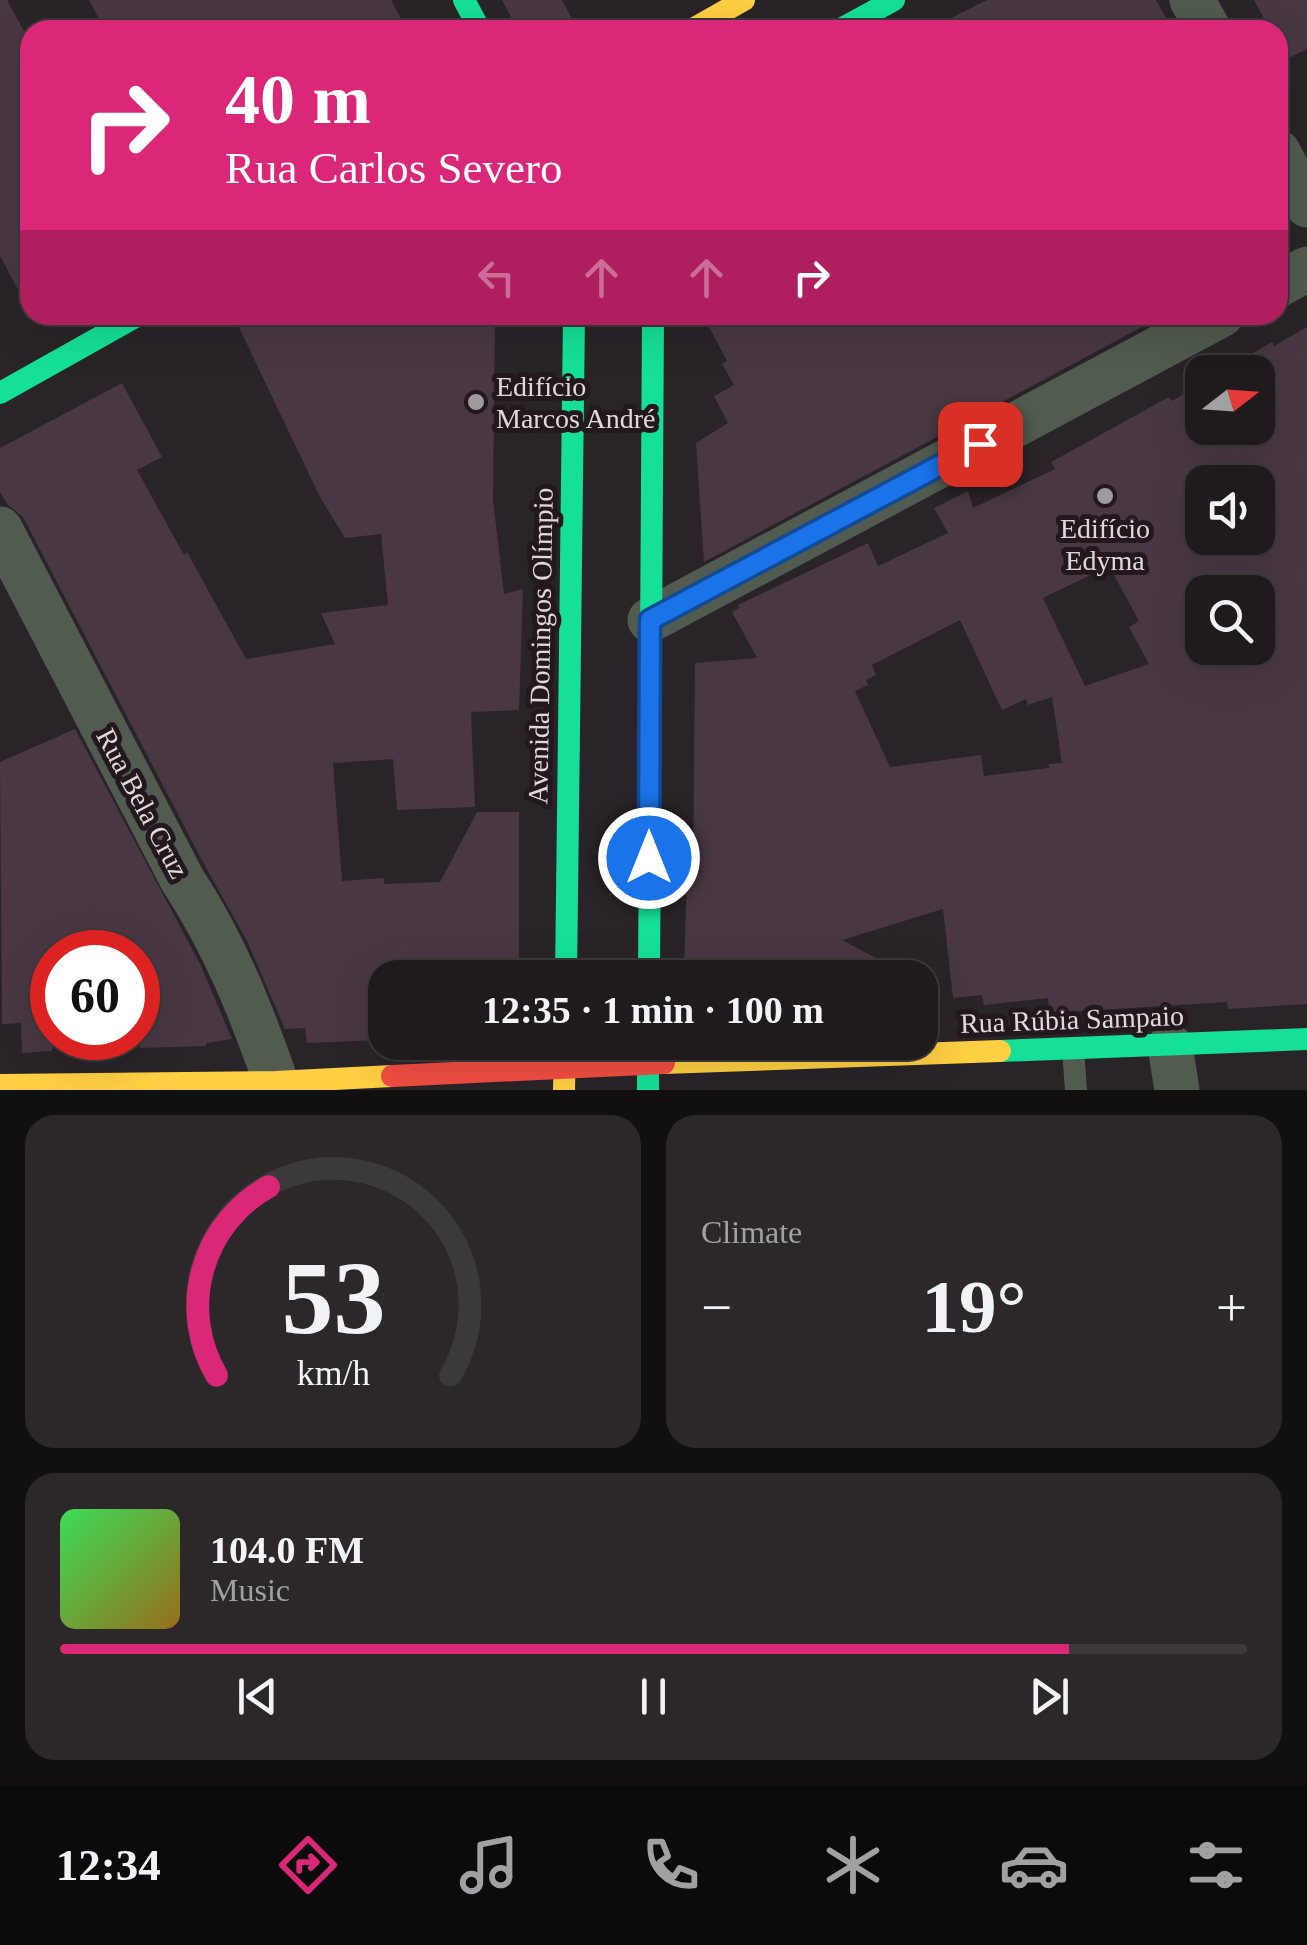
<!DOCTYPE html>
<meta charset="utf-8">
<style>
:root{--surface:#1f1b1d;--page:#2c282a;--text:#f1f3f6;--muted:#a1a1a4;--line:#3c393b;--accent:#db2777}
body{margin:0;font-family:"Times New Roman",serif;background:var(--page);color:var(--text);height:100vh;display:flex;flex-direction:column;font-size:38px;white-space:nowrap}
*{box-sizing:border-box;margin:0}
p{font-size:32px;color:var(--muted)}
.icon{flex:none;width:55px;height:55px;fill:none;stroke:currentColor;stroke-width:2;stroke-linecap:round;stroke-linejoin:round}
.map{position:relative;height:1090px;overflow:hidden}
.details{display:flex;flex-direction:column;gap:25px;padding:25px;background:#110f10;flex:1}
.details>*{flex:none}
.guide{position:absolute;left:20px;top:20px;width:1268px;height:305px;border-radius:30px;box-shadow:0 10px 40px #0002,0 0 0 2px var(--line);background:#db2777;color:#fff;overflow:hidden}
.needle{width:65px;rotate:73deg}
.fabs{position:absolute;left:1185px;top:355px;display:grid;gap:20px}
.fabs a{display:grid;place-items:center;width:90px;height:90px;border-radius:20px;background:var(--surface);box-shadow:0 10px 40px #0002,0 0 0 2px var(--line);font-size:50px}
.speed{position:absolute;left:30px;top:930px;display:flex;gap:20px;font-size:50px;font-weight:700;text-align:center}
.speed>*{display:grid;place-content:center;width:130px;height:130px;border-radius:50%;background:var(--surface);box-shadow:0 10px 40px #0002,0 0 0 2px var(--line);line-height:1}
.speed .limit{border:15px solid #d22;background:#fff;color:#111}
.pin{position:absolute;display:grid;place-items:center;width:85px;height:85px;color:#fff;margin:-42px;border-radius:20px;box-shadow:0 5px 15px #0006}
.me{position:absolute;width:110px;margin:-55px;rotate:0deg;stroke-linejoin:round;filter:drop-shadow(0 0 8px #0008)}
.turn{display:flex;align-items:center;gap:35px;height:210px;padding:0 40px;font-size:45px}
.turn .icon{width:130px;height:130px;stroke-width:2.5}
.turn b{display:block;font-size:70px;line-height:85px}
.lanes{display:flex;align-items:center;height:95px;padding:0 40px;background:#0003;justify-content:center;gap:50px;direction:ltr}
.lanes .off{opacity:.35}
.big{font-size:75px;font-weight:700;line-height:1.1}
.details .widget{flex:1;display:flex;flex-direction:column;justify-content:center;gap:15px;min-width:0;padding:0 35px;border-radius:30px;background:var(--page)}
.details .dial{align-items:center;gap:0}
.dial svg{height:260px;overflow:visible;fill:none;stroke:var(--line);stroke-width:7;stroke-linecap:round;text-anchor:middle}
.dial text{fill:var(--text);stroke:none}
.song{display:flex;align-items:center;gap:30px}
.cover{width:120px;height:120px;border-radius:15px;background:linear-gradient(135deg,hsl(130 70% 55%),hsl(40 70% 35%))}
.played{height:10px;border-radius:5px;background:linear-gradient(90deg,var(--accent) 85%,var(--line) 85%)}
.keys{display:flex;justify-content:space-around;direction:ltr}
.heat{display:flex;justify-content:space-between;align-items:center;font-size:55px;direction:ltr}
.details .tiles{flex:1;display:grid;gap:25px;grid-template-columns:1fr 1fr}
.widget:last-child{grid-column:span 2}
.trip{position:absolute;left:368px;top:960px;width:570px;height:100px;border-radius:30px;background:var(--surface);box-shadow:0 10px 40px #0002,0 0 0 2px var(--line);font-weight:700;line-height:100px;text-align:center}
.menu{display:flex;height:160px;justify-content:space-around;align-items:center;background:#0c0b0c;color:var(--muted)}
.menu .icon{width:70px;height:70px}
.menu .selected{color:var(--accent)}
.menu b{font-size:45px;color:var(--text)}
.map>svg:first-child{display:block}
</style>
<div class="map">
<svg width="1307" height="1090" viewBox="0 0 1307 1090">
<rect width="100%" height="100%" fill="#292427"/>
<g fill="#493843" fill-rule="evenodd">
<polygon points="0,0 7,0 30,42 30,312 0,256"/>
<polygon points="89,0 391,0 407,30 105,30"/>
<polygon points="502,0 562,0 578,30 518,30"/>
<polygon points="987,0 1156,0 1173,30 927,30"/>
<polygon points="1254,0 1307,0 1307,49 1285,60 1278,45 1278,30 1270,30"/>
<polygon points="233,315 495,315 493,500 504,594 523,589 519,710 471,712 475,807 397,810 393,759 333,763 342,881 384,878 384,884 440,882 477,812 519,812 519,978 385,978 385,1038 381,1040 307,1043 305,1028 285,1029 247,941 205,866 23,517 7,504 0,492 0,448 122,383 162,457 137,470 184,555 187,552 246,659 335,644 321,613 388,605 381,534 345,538 320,497"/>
<polygon points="730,315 1164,315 704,562 696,443 728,423 714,396 734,385 722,364 727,361 709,327"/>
<path d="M1307,327V1004L1228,1009L1227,1002L1049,1013L1048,998L984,1005L982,995L953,998L943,909L842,940L913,978H684L687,867H693L695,663L757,658L732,612L740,607L738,605L868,543L878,566L948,533L934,508L968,491L973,508L1055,469L1051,462L1169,397L1172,401L1202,383V428H1258V372H1220L1272,342L1274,346ZM1202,482H1258V538H1202ZM1109,566L1139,621L1129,627L1149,664L1085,686L1043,598ZM1202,592H1258V648H1202ZM960,620L1002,710L1026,699L1028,705L1052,697L1062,763L1049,764V768L984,776L981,755L890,767L855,691L868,685L866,680L876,675L872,665Z"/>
<polygon points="75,729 200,964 232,1039 206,1043 206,1046 140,1048 138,952 52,952 52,1051 22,1053 21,1023 2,1024 0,762"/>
</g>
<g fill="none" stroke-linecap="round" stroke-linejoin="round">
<polyline stroke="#525b50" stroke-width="22" points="1073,1049 1076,1090"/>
<g stroke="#525b50" stroke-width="45">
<polyline points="1192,0 1209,30"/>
<polyline points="1278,152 1307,205"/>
<polyline points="1278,285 1307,269"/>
<path d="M0,529L182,879C225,945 250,1008 276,1082"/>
<polyline points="650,620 1221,315"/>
<polyline points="1170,1046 1177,1090"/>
</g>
<g stroke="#16e098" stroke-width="22">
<polyline points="464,0 480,30"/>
<polyline points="839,30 894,0"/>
<polyline points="0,393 139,315"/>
<polyline points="566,978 574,315"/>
<polyline points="649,978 653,315"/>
<polyline points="648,1042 648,1090"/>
<polyline points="1000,1051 1307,1039"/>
</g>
<g stroke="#ffcf43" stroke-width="22">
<polyline points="691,30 744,0"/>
<polyline points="664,1063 1000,1051"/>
<polyline points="0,1085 276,1082 392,1076"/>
<polyline points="564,1090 565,1042"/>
</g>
<polyline stroke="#f24e42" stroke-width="22" points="392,1076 664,1063"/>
</g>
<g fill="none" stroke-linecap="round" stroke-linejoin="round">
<defs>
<polyline id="route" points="649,858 650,620 980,444"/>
</defs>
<use href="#route" stroke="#114b97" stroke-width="25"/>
<use href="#route" stroke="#1a73e8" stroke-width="18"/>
</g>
<g fill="#a0999d" stroke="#22181e" stroke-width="4">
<circle cx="476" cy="402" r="10"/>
<circle cx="1105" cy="496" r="10"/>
</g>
<g text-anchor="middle" stroke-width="10" stroke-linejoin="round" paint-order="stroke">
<g font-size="28" fill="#e0d8dd" stroke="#22181e" text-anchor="start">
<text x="496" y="396">Edifício<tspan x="496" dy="32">Marcos André</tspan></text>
<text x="1105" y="538" text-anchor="middle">Edifício<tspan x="1105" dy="32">Edyma</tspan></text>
</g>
<g font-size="28" fill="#e0d8dd" stroke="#22181e">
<text transform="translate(540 646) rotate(-89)" y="10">Avenida Domingos Olímpio</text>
<text transform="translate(143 803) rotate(62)" y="10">Rua Bela Cruz</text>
<text transform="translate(1072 1019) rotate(-2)" y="10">Rua Rúbia Sampaio</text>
</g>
</g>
</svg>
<div class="fabs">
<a><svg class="needle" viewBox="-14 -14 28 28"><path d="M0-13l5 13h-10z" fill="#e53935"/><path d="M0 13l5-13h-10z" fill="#a1a1a4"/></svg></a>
<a><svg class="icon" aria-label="sound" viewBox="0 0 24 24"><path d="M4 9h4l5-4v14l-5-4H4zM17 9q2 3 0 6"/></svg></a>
<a><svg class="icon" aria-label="search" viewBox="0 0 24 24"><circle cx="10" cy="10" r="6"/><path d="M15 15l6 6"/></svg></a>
</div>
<div class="speed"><div class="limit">60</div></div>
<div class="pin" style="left:980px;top:444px;background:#d93025"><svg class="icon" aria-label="arrive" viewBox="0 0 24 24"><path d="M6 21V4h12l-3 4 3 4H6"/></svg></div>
<svg class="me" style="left:649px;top:858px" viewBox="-20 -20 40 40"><circle r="17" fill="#1a73e8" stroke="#fff" stroke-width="3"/><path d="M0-11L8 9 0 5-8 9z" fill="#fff"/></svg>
<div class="trip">12:35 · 1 min · 100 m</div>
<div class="guide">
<div class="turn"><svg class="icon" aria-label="right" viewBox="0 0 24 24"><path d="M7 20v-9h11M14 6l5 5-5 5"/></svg><div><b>40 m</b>Rua Carlos Severo</div></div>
<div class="lanes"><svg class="icon off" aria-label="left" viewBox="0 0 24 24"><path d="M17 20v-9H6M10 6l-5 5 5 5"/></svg><svg class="icon off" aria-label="ahead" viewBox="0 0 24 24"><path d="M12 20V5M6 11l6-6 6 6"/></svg><svg class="icon off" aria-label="ahead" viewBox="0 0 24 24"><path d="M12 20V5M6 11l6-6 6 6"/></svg><svg class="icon" aria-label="right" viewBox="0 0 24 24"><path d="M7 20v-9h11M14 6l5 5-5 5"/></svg></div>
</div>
</div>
<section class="details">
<div class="tiles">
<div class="widget dial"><svg viewBox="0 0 100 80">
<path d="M14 69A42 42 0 1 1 86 69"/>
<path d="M14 69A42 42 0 0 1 30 11" stroke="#db2777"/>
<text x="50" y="56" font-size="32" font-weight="700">53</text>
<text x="50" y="72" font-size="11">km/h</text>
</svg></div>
<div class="widget"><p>Climate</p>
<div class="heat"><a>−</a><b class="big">19°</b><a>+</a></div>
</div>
<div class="widget">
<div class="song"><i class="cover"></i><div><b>104.0 FM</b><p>Music</p></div></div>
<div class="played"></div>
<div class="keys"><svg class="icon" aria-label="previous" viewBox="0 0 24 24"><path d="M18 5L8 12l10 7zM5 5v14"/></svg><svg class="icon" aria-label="pause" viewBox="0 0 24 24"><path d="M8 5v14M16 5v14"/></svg><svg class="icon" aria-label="next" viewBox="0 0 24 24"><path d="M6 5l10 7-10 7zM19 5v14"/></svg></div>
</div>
</div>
</section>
<nav class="menu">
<b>12:34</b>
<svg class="icon selected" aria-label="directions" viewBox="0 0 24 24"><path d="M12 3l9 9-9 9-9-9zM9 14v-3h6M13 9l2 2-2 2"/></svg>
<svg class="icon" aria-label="music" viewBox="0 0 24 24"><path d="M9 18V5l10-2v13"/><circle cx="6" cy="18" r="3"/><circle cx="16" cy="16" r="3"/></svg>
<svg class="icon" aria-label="phone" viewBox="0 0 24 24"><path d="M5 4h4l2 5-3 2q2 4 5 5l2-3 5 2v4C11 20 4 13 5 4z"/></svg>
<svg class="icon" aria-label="climate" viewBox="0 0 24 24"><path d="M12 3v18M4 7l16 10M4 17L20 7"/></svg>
<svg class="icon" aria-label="car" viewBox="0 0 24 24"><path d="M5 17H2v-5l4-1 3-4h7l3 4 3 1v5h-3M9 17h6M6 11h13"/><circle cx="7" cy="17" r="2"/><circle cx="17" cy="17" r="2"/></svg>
<svg class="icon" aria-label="filters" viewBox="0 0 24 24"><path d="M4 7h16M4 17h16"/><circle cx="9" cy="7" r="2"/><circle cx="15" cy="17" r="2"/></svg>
</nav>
